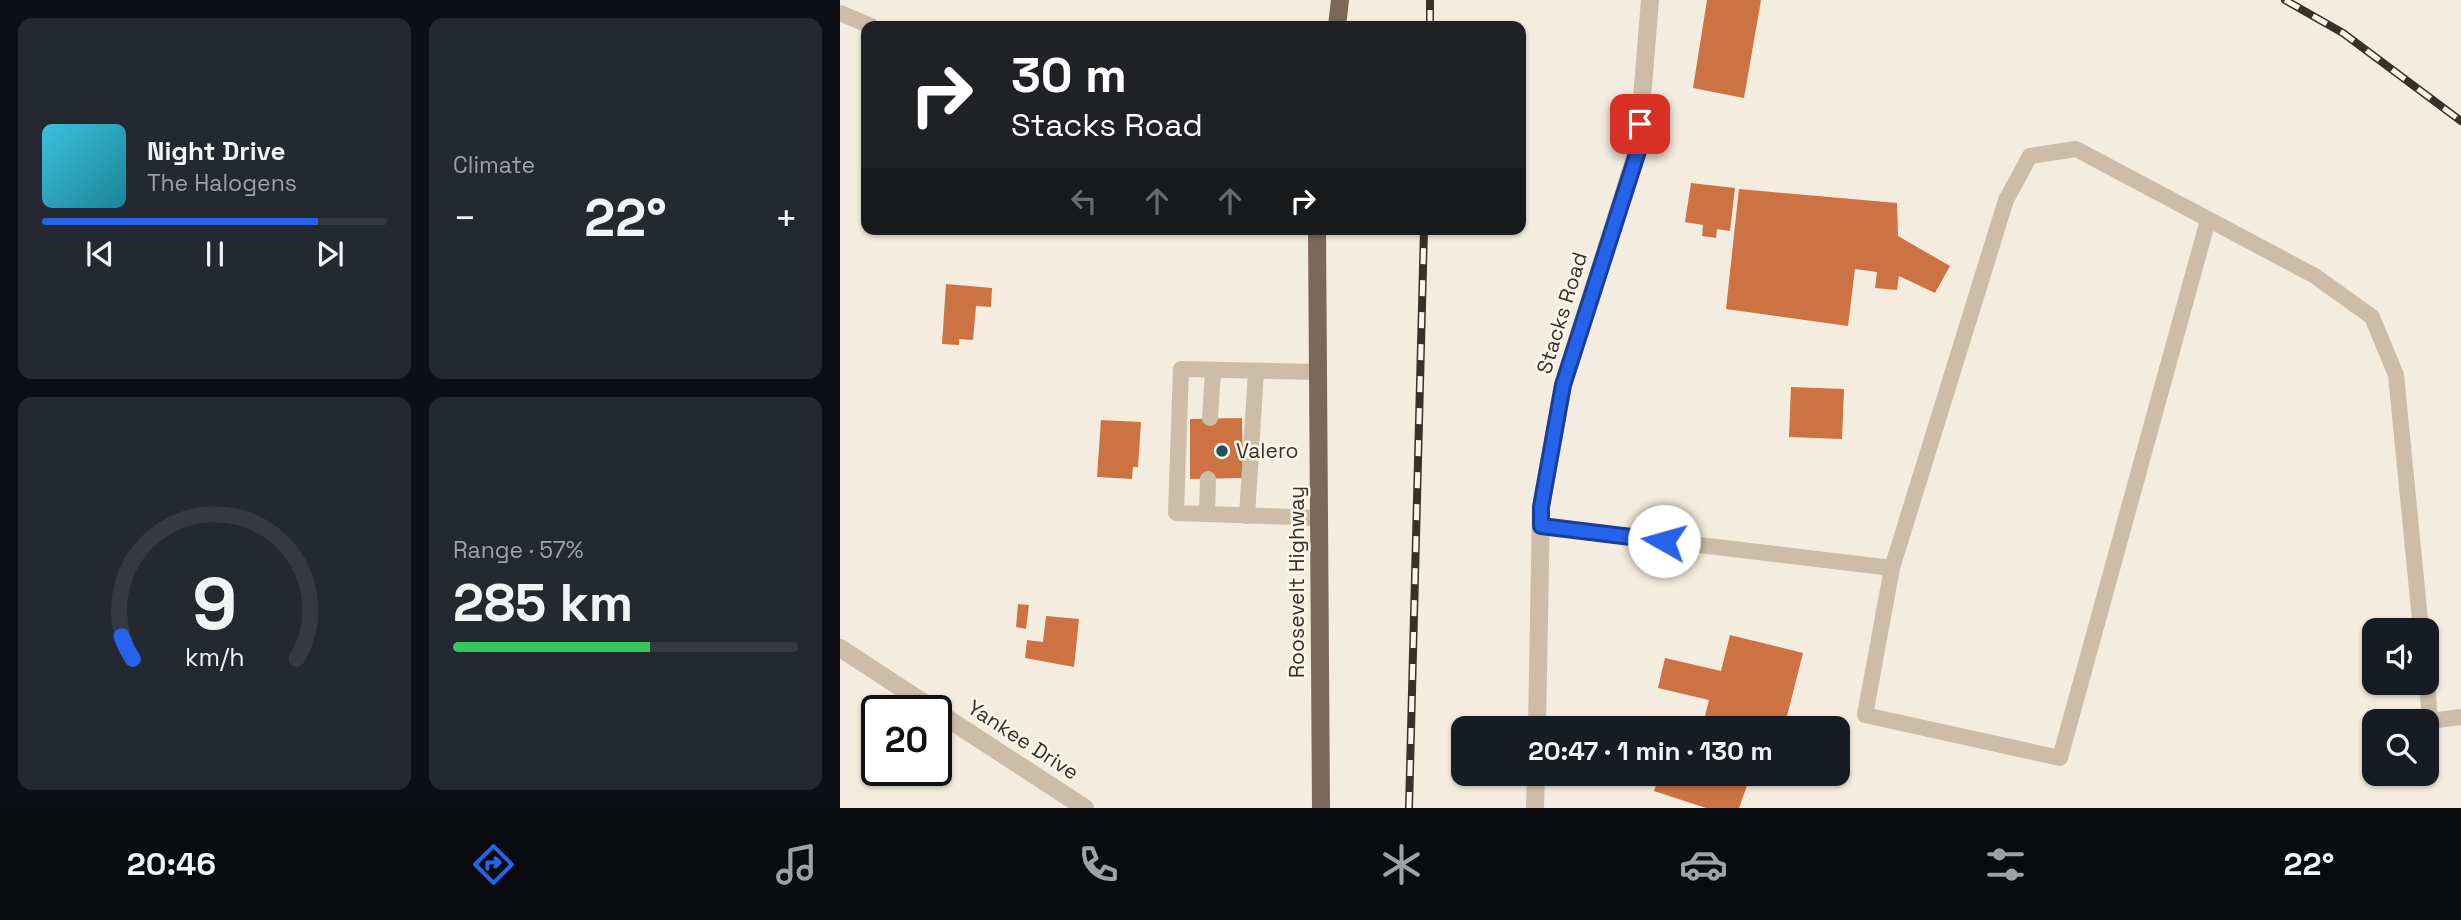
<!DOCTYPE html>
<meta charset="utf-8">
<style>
:root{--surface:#171b24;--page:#242831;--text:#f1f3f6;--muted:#9ea1a6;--line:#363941;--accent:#2563eb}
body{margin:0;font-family:"Space Grotesk",sans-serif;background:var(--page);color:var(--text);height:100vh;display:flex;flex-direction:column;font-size:26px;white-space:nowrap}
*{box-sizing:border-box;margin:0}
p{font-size:23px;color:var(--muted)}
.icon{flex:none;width:38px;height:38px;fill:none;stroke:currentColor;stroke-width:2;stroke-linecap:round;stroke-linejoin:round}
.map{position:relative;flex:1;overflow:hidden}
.panel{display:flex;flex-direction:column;gap:18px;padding:18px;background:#0d0f14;width:840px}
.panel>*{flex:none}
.hud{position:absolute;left:21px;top:21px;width:665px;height:214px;border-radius:14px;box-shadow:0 2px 5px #0004;background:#202124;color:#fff;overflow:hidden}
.tools{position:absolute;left:1522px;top:618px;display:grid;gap:14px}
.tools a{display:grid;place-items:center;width:77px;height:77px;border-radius:14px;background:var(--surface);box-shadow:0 2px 5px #0004;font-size:35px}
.speed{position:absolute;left:21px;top:695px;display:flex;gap:14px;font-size:35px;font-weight:700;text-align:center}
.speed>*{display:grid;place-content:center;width:91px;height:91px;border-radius:50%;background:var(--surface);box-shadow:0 2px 5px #0004;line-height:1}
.speed .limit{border:4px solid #111;border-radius:10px;background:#fff;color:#111}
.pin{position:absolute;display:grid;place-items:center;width:60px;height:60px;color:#fff;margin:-30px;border-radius:14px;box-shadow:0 4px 10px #0006}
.me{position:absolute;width:77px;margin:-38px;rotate:277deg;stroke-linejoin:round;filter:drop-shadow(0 0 5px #0008)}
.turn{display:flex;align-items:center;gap:24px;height:147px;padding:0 35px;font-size:32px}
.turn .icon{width:91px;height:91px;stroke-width:2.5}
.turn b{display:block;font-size:49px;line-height:60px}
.lanes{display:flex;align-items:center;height:66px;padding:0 35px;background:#0003;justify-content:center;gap:35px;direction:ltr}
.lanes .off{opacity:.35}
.big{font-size:52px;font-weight:800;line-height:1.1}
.panel .widget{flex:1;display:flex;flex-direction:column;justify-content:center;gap:10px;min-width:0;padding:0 24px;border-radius:14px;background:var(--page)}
.panel .dial{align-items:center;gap:0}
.dial svg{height:182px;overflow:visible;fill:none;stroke:var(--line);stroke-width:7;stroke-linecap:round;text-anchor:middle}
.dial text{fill:var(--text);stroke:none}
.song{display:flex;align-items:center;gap:21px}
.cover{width:84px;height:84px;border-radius:10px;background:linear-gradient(135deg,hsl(190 70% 55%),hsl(190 70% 35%))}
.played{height:7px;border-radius:4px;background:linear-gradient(90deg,var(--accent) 80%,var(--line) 80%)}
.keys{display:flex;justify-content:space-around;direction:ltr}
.heat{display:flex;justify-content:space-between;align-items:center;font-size:38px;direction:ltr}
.charge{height:10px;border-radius:5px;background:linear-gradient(90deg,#34c759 57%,var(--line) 0)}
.panel .tiles{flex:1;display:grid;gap:18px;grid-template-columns:repeat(2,1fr)}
.trip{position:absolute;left:611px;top:716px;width:399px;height:70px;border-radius:14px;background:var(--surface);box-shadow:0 2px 5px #0004;font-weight:800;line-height:70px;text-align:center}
.menu{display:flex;height:112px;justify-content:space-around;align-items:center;background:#090b0e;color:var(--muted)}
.menu .icon{width:49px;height:49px}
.menu .selected{color:var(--accent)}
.menu b{font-size:32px;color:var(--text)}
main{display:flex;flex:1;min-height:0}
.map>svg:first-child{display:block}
</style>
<main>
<section class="panel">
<div class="tiles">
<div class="widget">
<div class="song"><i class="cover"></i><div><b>Night Drive</b><p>The Halogens</p></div></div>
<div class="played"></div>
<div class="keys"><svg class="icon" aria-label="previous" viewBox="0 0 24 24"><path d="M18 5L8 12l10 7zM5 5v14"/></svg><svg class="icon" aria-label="pause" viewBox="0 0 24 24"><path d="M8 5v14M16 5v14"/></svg><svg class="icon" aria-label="next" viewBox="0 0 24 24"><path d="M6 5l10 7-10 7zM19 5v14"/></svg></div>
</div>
<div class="widget"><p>Climate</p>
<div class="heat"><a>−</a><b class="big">22°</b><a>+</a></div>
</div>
<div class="widget dial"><svg viewBox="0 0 100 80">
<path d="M14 69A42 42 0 1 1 86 69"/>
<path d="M14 69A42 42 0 0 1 9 59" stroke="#2563eb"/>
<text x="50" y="56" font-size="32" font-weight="700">9</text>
<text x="50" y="72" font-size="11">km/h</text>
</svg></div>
<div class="widget"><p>Range · 57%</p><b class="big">285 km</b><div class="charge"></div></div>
</div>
</section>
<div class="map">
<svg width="1621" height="808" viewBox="0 0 1621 808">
<rect width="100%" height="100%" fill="#f4ecde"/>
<g fill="#cc7243">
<polygon points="867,0 921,0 904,98 853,88"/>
<polygon points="851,183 895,188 890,231 877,229 876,238 862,236 863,225 845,222"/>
<polygon points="899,189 1057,203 1058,236 1110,266 1095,293 1059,276 1057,290 1035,288 1037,272 1015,269 1008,326 886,309"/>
<polygon points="106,284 152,288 151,307 136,306 133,340 119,339 119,345 102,344"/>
<polygon points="951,387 1004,389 1002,439 949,437"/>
<polygon points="402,418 403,478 350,479 350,419"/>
<polygon points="261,420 301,422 298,467 293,467 292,479 257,477"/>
<polygon points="178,604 189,605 186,629 176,627"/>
<polygon points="206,616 239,619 234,667 185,658 187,640 203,642"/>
<polygon points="890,635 963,653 944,728 862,728 869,700 818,688 825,658 881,671"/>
<polygon points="820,774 889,774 909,780 899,808 866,808 814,791"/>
</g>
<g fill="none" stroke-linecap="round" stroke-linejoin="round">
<g stroke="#cdbda8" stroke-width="16">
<polyline points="0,13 31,26"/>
<polyline points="478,372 341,369 336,513 479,518"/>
<polyline points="370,418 373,370"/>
<polyline points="367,514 368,479"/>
<polyline points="407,516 416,371"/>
<polyline points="701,526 1052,568 1166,200 1190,156 1236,149 1475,276 1532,317 1556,375 1581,630"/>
<polyline points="1052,568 1025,715 1220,758 1368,220"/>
<polyline points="1587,682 1590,721 1621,717"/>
</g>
<g stroke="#cdbda8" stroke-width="18">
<polyline points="0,648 95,710"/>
<polyline points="96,711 245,808"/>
<polyline points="697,728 701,507 723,385 798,148 810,0"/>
<polyline points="695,808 696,774"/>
</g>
<g stroke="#7c6859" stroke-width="18">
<polyline points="497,26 500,0"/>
<polyline points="477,229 481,808"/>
</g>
<defs>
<g id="rail">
<polyline points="1445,0 1503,33 1621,121"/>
<polyline points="590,26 590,0"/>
<polyline points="569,808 584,229"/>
</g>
</defs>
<use href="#rail" stroke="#3a3029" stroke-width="8"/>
<use href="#rail" stroke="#fbf5eb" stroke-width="5" stroke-dasharray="16" stroke-linecap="butt"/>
</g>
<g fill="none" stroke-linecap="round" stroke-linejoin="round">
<defs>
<polyline id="route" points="800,124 799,148 723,385 701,507 701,526 824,541"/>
</defs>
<use href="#route" stroke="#184099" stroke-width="18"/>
<use href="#route" stroke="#2563eb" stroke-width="12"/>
</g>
<circle fill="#1c535e" stroke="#fbf5eb" stroke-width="2.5" cx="382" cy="451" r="7"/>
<g text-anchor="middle" stroke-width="5" stroke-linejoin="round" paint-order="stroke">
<g font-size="21" fill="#3a3029" stroke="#fbf5eb">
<text transform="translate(722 313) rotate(-73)" y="7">Stacks Road</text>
<text transform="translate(457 582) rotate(-90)" y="7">Roosevelt Highway</text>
<text transform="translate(183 740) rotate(33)" y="7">Yankee Drive</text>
</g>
<g font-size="21" fill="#3a3029" stroke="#fbf5eb" text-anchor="start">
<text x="396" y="458">Valero</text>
</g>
</g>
</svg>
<div class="tools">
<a><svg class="icon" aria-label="sound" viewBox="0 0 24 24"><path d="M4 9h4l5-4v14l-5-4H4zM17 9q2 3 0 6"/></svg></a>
<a><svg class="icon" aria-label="search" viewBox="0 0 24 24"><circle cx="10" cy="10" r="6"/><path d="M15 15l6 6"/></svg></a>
</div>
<div class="speed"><div class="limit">20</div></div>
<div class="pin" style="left:800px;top:124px;background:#d93025"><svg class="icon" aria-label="arrive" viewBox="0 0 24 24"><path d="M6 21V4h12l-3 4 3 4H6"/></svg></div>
<svg class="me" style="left:824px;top:541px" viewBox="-20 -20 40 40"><circle r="19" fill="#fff"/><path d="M0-13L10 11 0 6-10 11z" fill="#2563eb"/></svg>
<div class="trip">20:47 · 1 min · 130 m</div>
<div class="hud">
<div class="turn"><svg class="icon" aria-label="right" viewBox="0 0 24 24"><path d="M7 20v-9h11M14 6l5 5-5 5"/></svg><div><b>30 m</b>Stacks Road</div></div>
<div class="lanes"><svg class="icon off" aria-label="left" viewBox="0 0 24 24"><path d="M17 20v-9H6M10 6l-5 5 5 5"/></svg><svg class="icon off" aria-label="ahead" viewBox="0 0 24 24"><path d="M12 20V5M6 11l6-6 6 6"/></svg><svg class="icon off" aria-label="ahead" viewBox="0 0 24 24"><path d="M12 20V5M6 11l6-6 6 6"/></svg><svg class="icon" aria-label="right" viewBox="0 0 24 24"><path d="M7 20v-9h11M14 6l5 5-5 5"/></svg></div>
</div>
</div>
</main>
<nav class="menu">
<b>20:46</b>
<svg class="icon selected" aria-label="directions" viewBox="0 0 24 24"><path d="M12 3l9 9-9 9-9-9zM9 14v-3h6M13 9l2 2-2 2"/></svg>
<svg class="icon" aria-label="music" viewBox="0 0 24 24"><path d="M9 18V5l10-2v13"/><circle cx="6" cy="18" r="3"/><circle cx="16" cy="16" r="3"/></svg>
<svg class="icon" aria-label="phone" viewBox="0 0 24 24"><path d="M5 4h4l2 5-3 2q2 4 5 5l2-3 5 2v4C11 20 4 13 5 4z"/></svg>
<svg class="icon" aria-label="climate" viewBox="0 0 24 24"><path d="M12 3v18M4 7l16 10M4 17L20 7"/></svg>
<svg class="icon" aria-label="car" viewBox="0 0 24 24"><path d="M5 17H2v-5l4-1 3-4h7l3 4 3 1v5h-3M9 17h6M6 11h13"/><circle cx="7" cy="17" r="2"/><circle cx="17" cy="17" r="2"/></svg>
<svg class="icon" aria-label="filters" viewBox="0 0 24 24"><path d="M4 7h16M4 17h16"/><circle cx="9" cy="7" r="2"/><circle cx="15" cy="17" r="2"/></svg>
<b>22°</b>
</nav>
